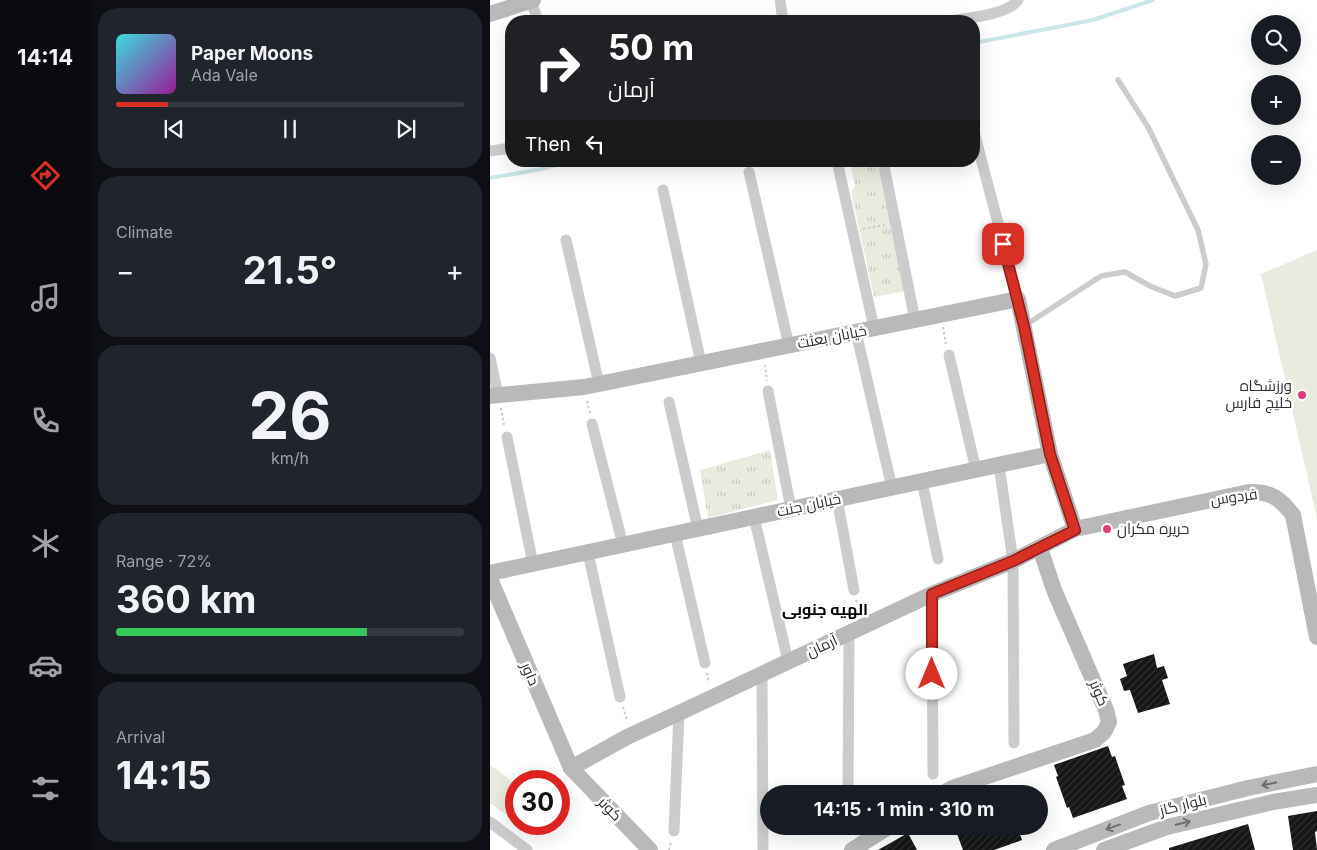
<!DOCTYPE html>
<meta charset="utf-8">
<style>
:root{--surface:#171b24;--page:#20242c;--text:#f1f3f6;--muted:#9ea1a6;--line:#363941;--accent:#d93025}
body{margin:0;font-family:Inter,Cairo,sans-serif;background:var(--page);color:var(--text);height:100vh;display:flex;flex-direction:column;font-size:19px;white-space:nowrap}
*{box-sizing:border-box;margin:0}
p{font-size:16px;color:var(--muted)}
.icon{flex:none;width:28px;height:28px;fill:none;stroke:currentColor;stroke-width:2;stroke-linecap:round;stroke-linejoin:round}
.map{position:relative;flex:1;overflow:hidden}
.sheet{display:flex;flex-direction:column;gap:8px;padding:8px;background:#0d0f14;width:400px}
.sheet>*{flex:none}
.hud{position:absolute;left:15px;top:15px;width:475px;height:152px;border-radius:20px;box-shadow:0 5px 20px #0002;background:#202124;color:#fff;overflow:hidden}
.controls{position:absolute;left:761px;top:15px;display:grid;gap:10px}
.controls a{display:grid;place-items:center;width:50px;height:50px;border-radius:50%;background:var(--surface);box-shadow:0 5px 20px #0002;font-size:25px}
.speed{position:absolute;left:15px;top:770px;display:flex;gap:10px;font-size:25px;font-weight:700;text-align:center}
.speed>*{display:grid;place-content:center;width:65px;height:65px;border-radius:50%;background:var(--surface);box-shadow:0 5px 20px #0002;line-height:1}
.speed .limit{border:8px solid #d22;background:#fff;color:#111}
.pin{position:absolute;display:grid;place-items:center;width:42px;height:42px;color:#fff;margin:-21px;border-radius:10px;box-shadow:0 2px 8px #0006}
.me{position:absolute;width:55px;margin:-28px;rotate:0deg;stroke-linejoin:round;filter:drop-shadow(0 0 4px #0008)}
.turn{display:flex;align-items:center;gap:18px;height:105px;padding:0 20px;font-size:22px}
.turn .icon{width:65px;height:65px;stroke-width:2.5}
.turn b{display:block;font-size:35px;line-height:42px}
.then{display:flex;align-items:center;height:48px;padding:0 20px;background:#0003;gap:10px;font-size:19px}
.big{font-size:38px;font-weight:700;line-height:1.1}
.sheet .card{flex:1;display:flex;flex-direction:column;justify-content:center;gap:8px;min-width:0;padding:0 18px;border-radius:20px;background:var(--page)}
.sheet .dial{align-items:center;gap:0}
.dial b{font-size:65px;line-height:1}
.song{display:flex;align-items:center;gap:15px}
.cover{width:60px;height:60px;border-radius:8px;background:linear-gradient(135deg,hsl(180 70% 55%),hsl(300 70% 35%))}
.played{height:5px;border-radius:2px;background:linear-gradient(90deg,var(--accent) 15%,var(--line) 15%)}
.keys{display:flex;justify-content:space-around;direction:ltr}
.heat{display:flex;justify-content:space-between;align-items:center;font-size:28px;direction:ltr}
.charge{height:8px;border-radius:4px;background:linear-gradient(90deg,#34c759 72%,var(--line) 0)}
.trip{position:absolute;left:270px;top:785px;width:288px;height:50px;border-radius:25px;background:var(--surface);box-shadow:0 5px 20px #0002;font-weight:700;line-height:50px;text-align:center}
main{display:flex;flex:1;min-height:0}
.dock{display:flex;flex-direction:column;width:90px;justify-content:space-around;align-items:center;background:#090b0e;color:var(--muted)}
.dock .icon{width:35px;height:35px}
.dock .on{color:var(--accent)}
.dock b{font-size:22px;color:var(--text)}
.map>svg:first-child{display:block}
</style>
<main>
<nav class="dock">
<b>14:14</b>
<svg class="icon on" aria-label="directions" viewBox="0 0 24 24"><path d="M12 3l9 9-9 9-9-9zM9 14v-3h6M13 9l2 2-2 2"/></svg>
<svg class="icon" aria-label="music" viewBox="0 0 24 24"><path d="M9 18V5l10-2v13"/><circle cx="6" cy="18" r="3"/><circle cx="16" cy="16" r="3"/></svg>
<svg class="icon" aria-label="phone" viewBox="0 0 24 24"><path d="M5 4h4l2 5-3 2q2 4 5 5l2-3 5 2v4C11 20 4 13 5 4z"/></svg>
<svg class="icon" aria-label="climate" viewBox="0 0 24 24"><path d="M12 3v18M4 7l16 10M4 17L20 7"/></svg>
<svg class="icon" aria-label="car" viewBox="0 0 24 24"><path d="M5 17H2v-5l4-1 3-4h7l3 4 3 1v5h-3M9 17h6M6 11h13"/><circle cx="7" cy="17" r="2"/><circle cx="17" cy="17" r="2"/></svg>
<svg class="icon" aria-label="filters" viewBox="0 0 24 24"><path d="M4 7h16M4 17h16"/><circle cx="9" cy="7" r="2"/><circle cx="15" cy="17" r="2"/></svg>
</nav>
<section class="sheet">
<div class="card">
<div class="song"><i class="cover"></i><div><b>Paper Moons</b><p>Ada Vale</p></div></div>
<div class="played"></div>
<div class="keys"><svg class="icon" aria-label="previous" viewBox="0 0 24 24"><path d="M18 5L8 12l10 7zM5 5v14"/></svg><svg class="icon" aria-label="pause" viewBox="0 0 24 24"><path d="M8 5v14M16 5v14"/></svg><svg class="icon" aria-label="next" viewBox="0 0 24 24"><path d="M6 5l10 7-10 7zM19 5v14"/></svg></div>
</div>
<div class="card"><p>Climate</p>
<div class="heat"><a>−</a><b class="big">21.5°</b><a>+</a></div>
</div>
<div class="card dial"><b>26</b><p>km/h</p></div>
<div class="card"><p>Range · 72%</p><b class="big">360 km</b><div class="charge"></div></div>
<div class="card"><p>Arrival</p><b class="big">14:15</b></div>
</section>
<div class="map">
<svg width="827" height="850" viewBox="0 0 827 850">
<defs>
<pattern id="grass-tufts" width="24" height="20" patternUnits="userSpaceOnUse" patternTransform="scale(1.25)"><rect width="24" height="20" fill="#e9ebde"/><path d="M3 7l-1-3M5 7V3M7 7l1-3M15 17l-1-3M17 17v-4M19 17l1-3" fill="none" stroke="#c8cabf"/></pattern>
<pattern id="building-hatch" width="6" height="6" patternUnits="userSpaceOnUse" patternTransform="scale(1.25)"><rect width="6" height="6" fill="#161616"/><path d="M-1 1l2-2M0 6l6-6M5 7l2-2" fill="none" stroke="#303030"/></pattern>
</defs>
<rect width="100%" height="100%" fill="#fff"/>
<g fill="url(#grass-tufts)">
<polygon points="360,161 388,161 415,291 384,297 361,191 365,186"/>
<polygon points="280,450 288,500 218,518 210,470"/>
</g>
<g fill="#e9ebde">
<polygon points="827,250 827,519 771,274"/>
<polygon points="0,765 26,784 26,822 0,803"/>
</g>
<g fill="none" stroke-linecap="round" stroke-linejoin="round">
<g stroke="#cbe7e9" stroke-width="4">
<polyline points="484,43 603,20 663,0"/>
<polyline points="0,178 52,169 78,161"/>
</g>
</g>
<g fill="url(#building-hatch)">
<polygon points="664,654 667,668 674,666 678,678 672,680 680,704 648,713 640,690 634,691 630,679 637,676 633,664"/>
<polygon points="618,746 622,757 625,756 628,765 635,785 632,786 637,799 583,818 579,807 577,808 566,777 568,776 564,765"/>
<polygon points="827,811 827,831 825,832 827,850 803,850 798,816"/>
<polygon points="758,824 765,850 679,850 679,848"/>
<polygon points="464,826 527,826 532,840 504,850 473,850"/>
<polygon points="418,833 427,850 388,850"/>
</g>
<g fill="none" stroke-linecap="round" stroke-linejoin="round">
<g stroke="#ccc" stroke-width="2" stroke-dasharray="2.5 2.5" stroke-linecap="butt">
<polyline points="373,229 395,225"/>
<polyline points="453,327 456,345"/>
<polyline points="275,365 277,381"/>
<polyline points="97,401 100,414"/>
<polyline points="11,408 14,425"/>
<polyline points="366,600 369,612"/>
<polyline points="217,673 219,683"/>
<polyline points="133,707 137,721"/>
<polyline points="359,826 361,835"/>
<polyline points="179,850 181,842"/>
</g>
<polyline stroke="#ccc" stroke-width="5.5" points="534,326 611,276 635,272 660,286 685,296 711,288 716,264 708,230 658,127 628,80"/>
<g stroke="#ccc" stroke-width="11">
<polyline points="290,0 293,21"/>
<polyline points="41,1 48,21"/>
<path d="M459,21C477,18 518,15 528,0"/>
<polyline points="484,132 528,299"/>
<polyline points="0,151 21,148"/>
<polyline points="347,161 384,328"/>
<polyline points="393,161 425,320"/>
<polyline points="259,172 299,346"/>
<polyline points="173,190 211,363"/>
<polyline points="76,240 109,384"/>
<polyline points="366,332 402,488"/>
<polyline points="459,355 486,470"/>
<polyline points="0,358 8,395"/>
<polyline points="278,391 301,509"/>
<polyline points="179,402 208,529"/>
<polyline points="102,424 133,545"/>
<polyline points="17,437 43,564"/>
<polyline points="509,465 523,561 524,743"/>
<polyline points="432,481 448,559"/>
<polyline points="347,499 364,590"/>
<polyline points="264,517 298,661"/>
<polyline points="185,534 215,663"/>
<polyline points="98,553 130,697"/>
<polyline points="442,594 443,774"/>
<polyline points="272,674 273,850"/>
<polyline points="358,794 359,633"/>
<polyline points="0,822 37,850"/>
<polyline points="184,831 189,713"/>
</g>
<g stroke="#b9b9b9" stroke-width="16">
<polyline points="0,14 43,0"/>
<polyline points="0,396 94,387 528,299 560,454"/>
<polyline points="0,573 560,454 585,529"/>
<polyline points="0,579 81,768 160,850"/>
<path d="M81,768L137,737L189,713L442,594L523,561L585,529L759,492C780,491 790,498 803,515L827,637"/>
<polyline points="452,794 462,788 605,740 614,732 619,722 616,710 564,590 550,548"/>
<polyline points="362,850 400,826"/>
<polyline points="564,850 659,813 758,788 827,774"/>
<polyline points="614,850 677,827 783,802 827,795"/>
</g>
</g>
<defs><path id="oneway-shaft" d="M-6 0H5M1.5-3L5.5 0L1.5 3" fill="none" stroke-width="1.6" stroke-linecap="round" stroke-linejoin="round" transform="scale(1.25)"/></defs>
<g stroke="#6d6d6d">
<use href="#oneway-shaft" transform="translate(779 784) rotate(168)"/>
<use href="#oneway-shaft" transform="translate(693 823) rotate(-14)"/>
<use href="#oneway-shaft" transform="translate(623 827) rotate(160)"/>
</g>
<g fill="none" stroke-linecap="round" stroke-linejoin="round">
<defs>
<polyline id="route" points="442,674 442,594 523,561 585,530 560,454 534,326 513,244"/>
</defs>
<use href="#route" stroke="#8d1f18" stroke-width="12"/>
<use href="#route" stroke="#d93025" stroke-width="9"/>
</g>
<g fill="#d93e78" stroke="#fff" stroke-width="2">
<circle cx="812" cy="395" r="5"/>
<circle cx="617" cy="529" r="5"/>
</g>
<g text-anchor="middle" stroke-width="5" stroke-linejoin="round" paint-order="stroke">
<g font-size="15" fill="#2f2f2f" stroke="#fff">
<text transform="translate(342 337) rotate(-11)" y="5">خیابان بعثت</text>
<text transform="translate(744 497) rotate(-8)" y="5">فردوس</text>
<text transform="translate(319 505) rotate(-12)" y="5">خیابان جنت</text>
<text transform="translate(332 646) rotate(-25)" y="5">آرمان</text>
<text transform="translate(40 674) rotate(67)" y="5">داور</text>
<text transform="translate(609 693) rotate(67)" y="5">کوثر</text>
<text transform="translate(693 805) rotate(-14)" y="5">بلوار گاز</text>
<text transform="translate(120 809) rotate(46)" y="5">کوثر</text>
</g>
<g font-size="15" fill="#2f2f2f" stroke="#fff" text-anchor="end">
<text x="802" y="391">ورزشگاه<tspan x="802" dy="17">خلیج فارس</tspan></text>
<text x="627" y="534" text-anchor="start">حریره مکران</text>
</g>
<g font-size="16" font-weight="bold" fill="#000" stroke="#fff">
<text x="335" y="615">الهیه جنوبی</text>
</g>
</g>
</svg>
<div class="controls">
<a><svg class="icon" aria-label="search" viewBox="0 0 24 24"><circle cx="10" cy="10" r="6"/><path d="M15 15l6 6"/></svg></a>
<a>+</a>
<a>−</a>
</div>
<div class="speed"><div class="limit">30</div></div>
<div class="pin" style="left:513px;top:244px;background:#d93025"><svg class="icon" aria-label="arrive" viewBox="0 0 24 24"><path d="M6 21V4h12l-3 4 3 4H6"/></svg></div>
<svg class="me" style="left:442px;top:674px" viewBox="-20 -20 40 40"><circle r="19" fill="#fff"/><path d="M0-13L10 11 0 6-10 11z" fill="#d93025"/></svg>
<div class="trip">14:15 · 1 min · 310 m</div>
<div class="hud">
<div class="turn"><svg class="icon" aria-label="right" viewBox="0 0 24 24"><path d="M7 20v-9h11M14 6l5 5-5 5"/></svg><div><b>50 m</b>آرمان</div></div>
<div class="then">Then<svg class="icon" aria-label="left" viewBox="0 0 24 24"><path d="M17 20v-9H6M10 6l-5 5 5 5"/></svg></div>
</div>
</div>
</main>
